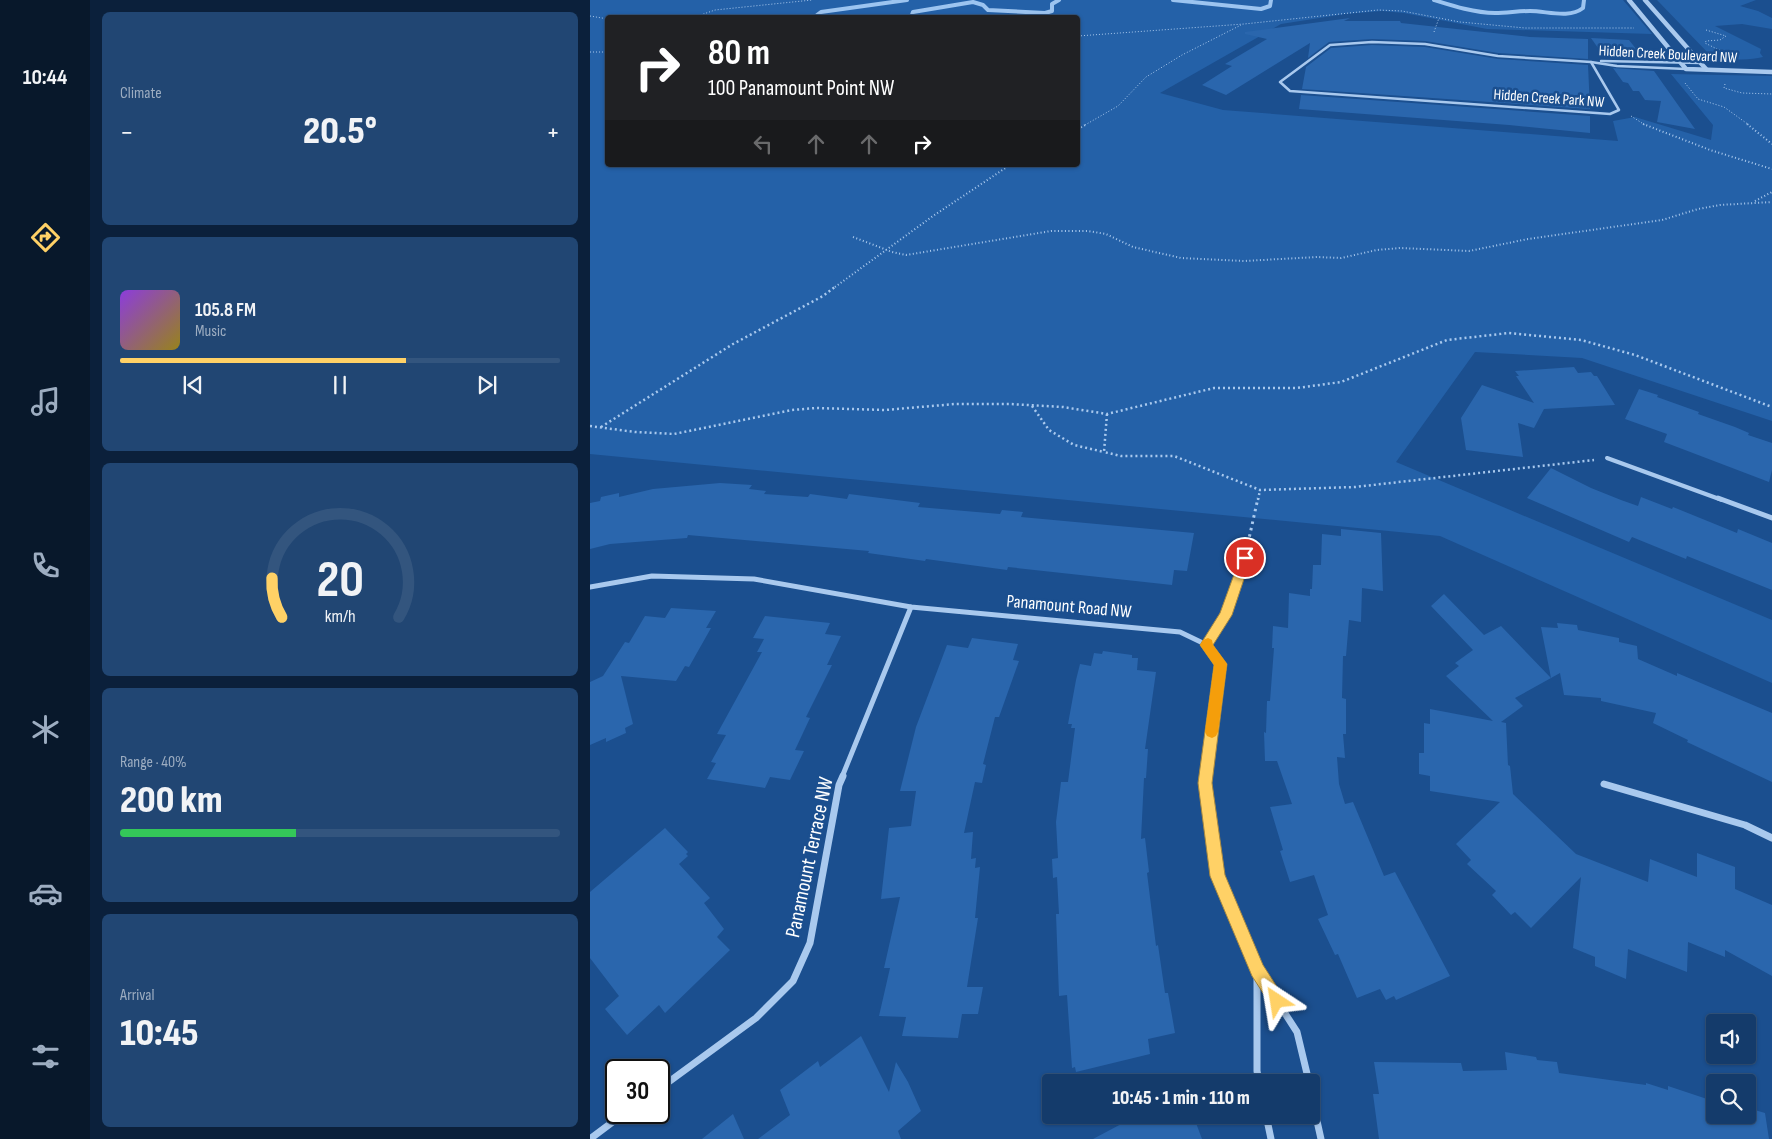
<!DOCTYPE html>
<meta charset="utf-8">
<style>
:root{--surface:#143b6b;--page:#214673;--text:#f1f3f6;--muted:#9dadc1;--line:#33557e;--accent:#ffd166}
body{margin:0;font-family:"Sofia Sans Condensed",sans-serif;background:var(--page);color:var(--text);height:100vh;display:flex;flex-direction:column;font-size:19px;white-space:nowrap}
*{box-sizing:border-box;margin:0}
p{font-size:16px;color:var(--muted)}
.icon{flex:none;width:28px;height:28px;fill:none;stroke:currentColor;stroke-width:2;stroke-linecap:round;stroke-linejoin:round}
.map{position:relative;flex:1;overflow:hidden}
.side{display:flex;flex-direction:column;gap:12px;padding:12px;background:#0b203b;width:500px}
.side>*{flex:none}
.top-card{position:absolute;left:15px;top:15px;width:475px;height:152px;border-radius:5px;box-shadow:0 1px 4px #0004,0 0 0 1px var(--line);background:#202124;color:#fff;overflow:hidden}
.fabs{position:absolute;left:1116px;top:1014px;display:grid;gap:10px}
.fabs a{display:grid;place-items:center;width:50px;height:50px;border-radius:5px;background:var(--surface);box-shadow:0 1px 4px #0004,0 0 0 1px var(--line);font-size:25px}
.speed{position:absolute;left:15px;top:1059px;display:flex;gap:10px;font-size:25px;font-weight:700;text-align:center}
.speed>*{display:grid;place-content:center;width:65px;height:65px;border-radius:50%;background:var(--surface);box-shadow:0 1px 4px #0004,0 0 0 1px var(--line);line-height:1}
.speed .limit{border:2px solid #111;border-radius:8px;background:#fff;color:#111}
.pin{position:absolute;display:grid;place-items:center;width:42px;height:42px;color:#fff;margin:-21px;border:2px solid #fff;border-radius:50%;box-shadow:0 1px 5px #0007}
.me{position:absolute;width:55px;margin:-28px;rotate:327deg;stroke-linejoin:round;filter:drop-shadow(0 0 4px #0008)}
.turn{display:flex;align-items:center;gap:18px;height:105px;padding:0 20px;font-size:22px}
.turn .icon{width:65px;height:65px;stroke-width:2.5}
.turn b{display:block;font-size:35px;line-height:42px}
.lanes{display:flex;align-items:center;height:48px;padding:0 20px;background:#0003;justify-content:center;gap:25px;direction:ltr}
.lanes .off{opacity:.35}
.big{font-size:38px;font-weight:800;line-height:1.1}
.side .widget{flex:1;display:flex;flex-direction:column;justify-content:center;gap:8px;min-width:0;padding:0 18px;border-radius:8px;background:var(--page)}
.side .dial{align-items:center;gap:0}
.dial svg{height:130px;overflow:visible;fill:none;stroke:var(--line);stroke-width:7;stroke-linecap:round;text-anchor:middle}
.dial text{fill:var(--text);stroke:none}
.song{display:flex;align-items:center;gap:15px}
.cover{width:60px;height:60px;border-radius:8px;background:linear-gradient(135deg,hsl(270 70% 55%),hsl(50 70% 35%))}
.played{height:5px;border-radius:2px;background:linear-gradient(90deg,var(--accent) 65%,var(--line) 65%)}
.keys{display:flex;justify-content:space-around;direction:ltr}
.heat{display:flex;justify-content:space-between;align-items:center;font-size:28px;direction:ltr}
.charge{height:8px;border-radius:4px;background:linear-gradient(90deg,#34c759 40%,var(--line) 0)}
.trip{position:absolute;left:452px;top:1074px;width:278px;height:50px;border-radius:5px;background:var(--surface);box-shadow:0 1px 4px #0004,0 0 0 1px var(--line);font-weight:800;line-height:50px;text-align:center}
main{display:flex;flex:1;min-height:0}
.tabs{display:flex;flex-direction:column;width:90px;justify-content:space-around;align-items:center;background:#08182b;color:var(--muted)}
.tabs .icon{width:35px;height:35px}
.tabs .active{color:var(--accent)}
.tabs b{font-size:22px;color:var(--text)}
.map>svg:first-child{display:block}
</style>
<main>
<nav class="tabs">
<b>10:44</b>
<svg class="icon active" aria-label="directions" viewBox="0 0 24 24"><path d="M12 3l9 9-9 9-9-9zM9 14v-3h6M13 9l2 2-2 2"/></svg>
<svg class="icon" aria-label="music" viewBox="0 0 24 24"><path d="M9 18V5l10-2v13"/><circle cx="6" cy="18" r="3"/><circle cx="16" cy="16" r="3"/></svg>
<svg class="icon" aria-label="phone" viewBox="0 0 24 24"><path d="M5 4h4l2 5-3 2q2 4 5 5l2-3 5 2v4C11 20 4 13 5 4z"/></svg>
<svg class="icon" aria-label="climate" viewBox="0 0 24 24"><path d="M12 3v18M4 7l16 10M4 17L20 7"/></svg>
<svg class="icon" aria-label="car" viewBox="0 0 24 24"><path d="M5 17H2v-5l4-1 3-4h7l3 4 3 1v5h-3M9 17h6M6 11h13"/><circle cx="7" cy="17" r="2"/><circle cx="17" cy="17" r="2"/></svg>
<svg class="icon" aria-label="filters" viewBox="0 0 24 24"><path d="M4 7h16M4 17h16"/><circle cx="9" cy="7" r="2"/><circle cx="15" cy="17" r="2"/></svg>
</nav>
<section class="side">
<div class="widget"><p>Climate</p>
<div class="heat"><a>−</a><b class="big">20.5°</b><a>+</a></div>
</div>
<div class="widget">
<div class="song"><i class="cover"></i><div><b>105.8 FM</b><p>Music</p></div></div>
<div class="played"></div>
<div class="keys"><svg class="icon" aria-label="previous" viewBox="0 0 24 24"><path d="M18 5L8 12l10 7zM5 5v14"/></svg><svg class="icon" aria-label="pause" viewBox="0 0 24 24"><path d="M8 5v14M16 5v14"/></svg><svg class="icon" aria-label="next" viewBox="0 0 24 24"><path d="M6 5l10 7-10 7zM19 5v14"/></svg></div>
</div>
<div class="widget dial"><svg viewBox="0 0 100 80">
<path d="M14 69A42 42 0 1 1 86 69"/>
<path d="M14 69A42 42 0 0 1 8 45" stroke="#ffd166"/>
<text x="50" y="56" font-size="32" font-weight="700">20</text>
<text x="50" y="72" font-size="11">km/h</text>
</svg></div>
<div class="widget"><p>Range · 40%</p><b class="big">200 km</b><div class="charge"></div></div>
<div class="widget"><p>Arrival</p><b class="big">10:45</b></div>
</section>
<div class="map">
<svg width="1182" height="1139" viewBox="0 0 1182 1139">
<rect width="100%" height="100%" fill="#1b4f8f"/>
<g fill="#2461a8" fill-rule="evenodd">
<path d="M0,0H1033L1062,34L897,29L814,13L792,11L755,14L691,24L570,93L633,110L1028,141L1023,121L1045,117L1121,140L1123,125L1081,74L1182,76V421L992,358L885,352L806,462L1182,620V683L850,536L0,454ZM18,18H488V165H18Z"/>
<path d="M1067,0H1166L1150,6L1168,11L1182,18V29L1152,24L1125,26L1171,49L1170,53L1173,57C1158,61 1136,60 1120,55Z"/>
</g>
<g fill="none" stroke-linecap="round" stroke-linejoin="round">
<g stroke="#9cc4f0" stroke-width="4">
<polyline points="583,0 671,9 680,6 681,0"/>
<path d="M844,0C863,6 885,13 905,13C917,13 928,11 940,11C957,11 979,19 993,8L994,0"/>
<polyline points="229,18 227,15 231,12 317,0"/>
<polyline points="321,18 323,12 383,2 393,5 398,10 455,13 462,11 462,4 469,0"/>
</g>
</g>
<g fill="#2a66ad">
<polygon points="760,18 754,21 810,21 811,23 940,37 998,39 998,59 908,53 835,41 782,39 739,42 718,58 720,43 636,95 612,85 642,66 635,64 677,39 655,34 655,32"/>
<polygon points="1001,38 1039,40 1054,59 1015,58"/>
<polygon points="782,45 835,47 908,59 998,65 1000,109 712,89 716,67 741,48"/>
<polygon points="1023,68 1064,71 1105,129 1067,122 1071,101 1055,100 1049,91 1043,91 1038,83 1033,82"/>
<polygon points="711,95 1000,116 1000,133 919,125 709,109"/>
<polygon points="984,367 988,373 1001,372 1004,376 1007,376 1025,405 954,409 944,428 928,423 933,457 876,450 871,418 892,385 944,403 926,376 929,376 925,371"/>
<polygon points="1049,389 1068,395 1067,397 1109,412 1108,414 1145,427 1159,433 1158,435 1182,443 1182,470 1179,482 1074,442 1077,434 1035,419"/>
<polygon points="961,468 1001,488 1031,500 1048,506 1051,497 1082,509 1083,507 1147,533 1148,529 1182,543 1182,590 1097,556 1096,559 1042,537 1039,542 937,498"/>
<polygon points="130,483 162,485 159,489 176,491 174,494 218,497 220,494 257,499 259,494 330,503 328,507 410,514 412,510 433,512 431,517 604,533 597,571 584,570 582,585 418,567 417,570 336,559 335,561 278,553 279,551 98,535 97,538 20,544 0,549 0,503 10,501 11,497 29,493 29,497 63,489"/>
<polygon points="751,529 791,533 793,591 772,588 771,622 759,620 756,656 753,656 752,698 756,699 756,734 753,734 755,758 747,757 749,784 755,804 763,802 794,876 805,872 860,976 806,1000 804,996 796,1000 790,989 767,998 748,954 745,955 728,919 738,915 724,875 700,882 690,851 693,850 680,807 702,804 687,761 675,761 674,732 676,733 677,701 680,701 684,648 682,648 683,626 698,628 699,593 720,596 720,589 722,589 723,565 731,565 732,534 751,536"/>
<polygon points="854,594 894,635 911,626 961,678 925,698 933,706 911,722 916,723 918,765 920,766 923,794 986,854 1058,882 1060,859 1107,877 1107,853 1145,867 1145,889 1182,905 1182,976 1135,950 1135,957 1098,942 1097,972 1038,949 1036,979 1005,966 1005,957 983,948 991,877 941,928 925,912 921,915 902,895 906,891 877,864 881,860 866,844 910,802 840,791 840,776 829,774 829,753 834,753 834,723 840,724 840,709 903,721 856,676 869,666 865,663 883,650 841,606"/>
<polygon points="81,608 126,611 116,628 121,628 99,667 95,666 86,681 31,676 43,724 35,728 36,733 16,742 16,738 0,745 0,682 13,676 35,642 39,643 55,616 75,618"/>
<polygon points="175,616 240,623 235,634 251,636 237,665 242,665 216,717 220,718 205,750 214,751 200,780 180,777 175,788 117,779 126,763 121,762 136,735 127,734 172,652 167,652 174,639 163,638"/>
<polygon points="967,623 987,625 988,630 1029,638 1029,642 1047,646 1048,659 1087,676 1087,673 1182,713 1182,782 1097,742 1098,740 1063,723 1066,713 1011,701 1011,698 974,695 970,673 961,678 951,627 968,628"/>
<polygon points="382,638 428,644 423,660 429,661 409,717 405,717 393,764 396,765 392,783 385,782 374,833 383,832 381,859 386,858 385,868 390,867 385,918 388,918 377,987 393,987 388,1014 372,1014 368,1038 312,1036 316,1017 289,1016 300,968 294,968 310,897 291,899 299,828 321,826 326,791 310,791 326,727 357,645 378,648"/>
<polygon points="513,651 542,655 542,658 548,658 547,670 566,672 555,749 558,749 556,778 554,778 551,839 555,838 559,872 557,873 566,946 568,945 575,993 578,993 585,1033 558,1039 560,1054 486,1072 485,1067 482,1068 477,995 469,996 466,914 469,914 467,877 463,878 462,859 468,858 466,822 471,782 478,782 485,728 481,728 482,724 478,724 486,680 490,664 501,666 504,653 512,654"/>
<polygon points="75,828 98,852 96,854 98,856 89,864 120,898 114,903 134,929 127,937 140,950 75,1013 69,1005 37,1035 15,1009 29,996 0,958 0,892"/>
<polygon points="271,1036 299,1092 306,1062 318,1082 331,1111 308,1131 311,1139 168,1139 200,1115 190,1090 228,1061 230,1067"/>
<polygon points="915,1052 946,1057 947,1060 967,1062 969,1073 1056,1085 1056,1083 1078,1090 1078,1086 1117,1099 1117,1097 1125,1100 1125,1115 1158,1115 1158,1108 1175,1113 1179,1139 789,1139 783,1094 789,1094 784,1062 871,1063 873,1071 917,1070"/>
<polygon points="143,1114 154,1139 112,1139"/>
<polygon points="532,1115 603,1115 612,1139 503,1139 535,1122"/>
</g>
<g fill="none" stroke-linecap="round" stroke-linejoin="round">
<g stroke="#a9c9ee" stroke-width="1" stroke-dasharray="1 2" stroke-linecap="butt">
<polyline points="0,16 18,19"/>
<polyline points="102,18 125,10 222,0"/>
<polyline points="1116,30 1136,36 1130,40 1116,41 1115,43 1133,52 1128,55"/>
<polyline points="844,32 849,18"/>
<polyline points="488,36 654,24 788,10 812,11 870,22 935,28 1044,28"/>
<polyline points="0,52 18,52"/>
<polyline points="1095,83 1108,99 1134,107 1159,125"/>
<polyline points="1135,84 1134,88 1152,93 1182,94"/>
<polyline points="1041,116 1055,125"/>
<polyline points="495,125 528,106 556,77 592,55 651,25"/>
</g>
<g stroke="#a9c9ee" stroke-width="2" stroke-dasharray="1 2.5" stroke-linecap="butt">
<polyline points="1053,124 1120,150 1182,169"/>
<polyline points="1157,124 1182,144"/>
<polyline points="488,129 497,124"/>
<polyline points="1165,201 1182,192"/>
<polyline points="263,237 302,252 316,255 461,231 498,231 516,234 543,247 591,258 654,261 727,257 751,258 787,250 810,248 879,251 938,239 1072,220 1108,209 1130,205 1182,202"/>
<polyline points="245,287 343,216 420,165"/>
</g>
<g stroke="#a9c9ee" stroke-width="2.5" stroke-dasharray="2 3" stroke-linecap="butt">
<polyline points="442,406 459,430 484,445 514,452"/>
<polyline points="517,414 514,452 531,456 584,456 670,490 765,487 1004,460"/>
<polyline points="0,426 45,432 84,434 202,410 226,408 295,410 365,404 420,404 473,407 517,414 624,388 707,388 751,382 857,340 919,333 991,340 1045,355 1182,407"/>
<polyline points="11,427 143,344 233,296 246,286"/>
<polyline points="668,500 670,490"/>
</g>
<polyline stroke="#a9c9ee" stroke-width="3" stroke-dasharray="2.5 4" stroke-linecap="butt" points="658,543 668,498"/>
<g stroke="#a9c9ee" stroke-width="2.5">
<polygon points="782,42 835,44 908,56 1001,62 1029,110 1020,114 700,91 690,82 740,45"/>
<polyline points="1011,61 1111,63"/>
<polyline points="1001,62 1027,66 1096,69"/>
</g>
<polyline stroke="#a9c9ee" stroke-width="4" points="1017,458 1132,500"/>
<g stroke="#a9c9ee" stroke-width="5">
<polyline points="1128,498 1182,518"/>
<polyline points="0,587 62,576 164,579 321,607 590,632 617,645 631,664 616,777"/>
<polyline points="617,645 636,615 655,557"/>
<polyline points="252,777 321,607"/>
</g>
<g stroke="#a9c9ee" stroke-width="7">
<polyline points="616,776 615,783 628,875 667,970 707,1032 719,1082"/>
<polyline points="1014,784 1155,825 1182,838"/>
<polyline points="667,971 667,1071 669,1082"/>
<polyline points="69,1089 166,1018 203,981 220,943 249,785 253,776"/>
<polyline points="721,1094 731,1139"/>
<polyline points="676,1115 681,1139"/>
<polyline points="0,1139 36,1112"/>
</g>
<g stroke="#a9c9ee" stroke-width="4.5">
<polyline points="1039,0 1096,69 1182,72"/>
<polyline points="1055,0 1116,69"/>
</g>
</g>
<polygon fill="#ffd166" stroke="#a68842" points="655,553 661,558 642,615 623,645 637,664 622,783 635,875 673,965 696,1001 693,1007 687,1009 682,1007 662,976 620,876 608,783 624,665 610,645 630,613 650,558"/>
<polygon fill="#f59e0b" points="618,638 622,640 623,645 637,664 628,732 626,736 622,738 617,736 615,732 624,665 610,645 613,640"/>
<g text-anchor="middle" stroke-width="5" stroke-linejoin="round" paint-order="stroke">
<g font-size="15" fill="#fff" stroke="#1b4f8f">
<text transform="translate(1078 54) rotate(3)" y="5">Hidden Creek Boulevard NW</text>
<text transform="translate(959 98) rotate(4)" y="5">Hidden Creek Park NW</text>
</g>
<g font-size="18" fill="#fff" stroke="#1b4f8f">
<text transform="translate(479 606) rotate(5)" y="6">Panamount Road NW</text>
</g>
<g font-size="21" fill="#fff" stroke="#1b4f8f">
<text transform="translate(219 857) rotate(-78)" y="7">Panamount Terrace NW</text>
</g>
</g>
</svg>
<div class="fabs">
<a><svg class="icon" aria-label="sound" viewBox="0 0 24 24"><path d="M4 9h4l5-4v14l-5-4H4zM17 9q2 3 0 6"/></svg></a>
<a><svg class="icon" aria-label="search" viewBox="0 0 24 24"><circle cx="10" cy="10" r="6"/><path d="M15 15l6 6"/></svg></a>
</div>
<div class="speed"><div class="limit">30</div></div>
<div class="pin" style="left:655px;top:558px;background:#d93025"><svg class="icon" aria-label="arrive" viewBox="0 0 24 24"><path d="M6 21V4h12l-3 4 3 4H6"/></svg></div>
<svg class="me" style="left:687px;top:1001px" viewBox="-20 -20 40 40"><path d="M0-17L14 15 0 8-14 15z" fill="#ffd166" stroke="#fff" stroke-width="4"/></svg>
<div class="trip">10:45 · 1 min · 110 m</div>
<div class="top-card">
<div class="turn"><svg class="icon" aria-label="right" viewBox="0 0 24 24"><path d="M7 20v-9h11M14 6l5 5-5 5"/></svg><div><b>80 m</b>100 Panamount Point NW</div></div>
<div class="lanes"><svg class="icon off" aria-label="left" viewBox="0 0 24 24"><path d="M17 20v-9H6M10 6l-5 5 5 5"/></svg><svg class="icon off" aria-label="ahead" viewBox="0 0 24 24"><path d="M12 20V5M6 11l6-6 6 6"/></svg><svg class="icon off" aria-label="ahead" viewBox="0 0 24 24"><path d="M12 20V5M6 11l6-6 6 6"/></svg><svg class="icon" aria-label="right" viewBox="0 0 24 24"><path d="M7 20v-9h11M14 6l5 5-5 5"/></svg></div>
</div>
</div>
</main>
